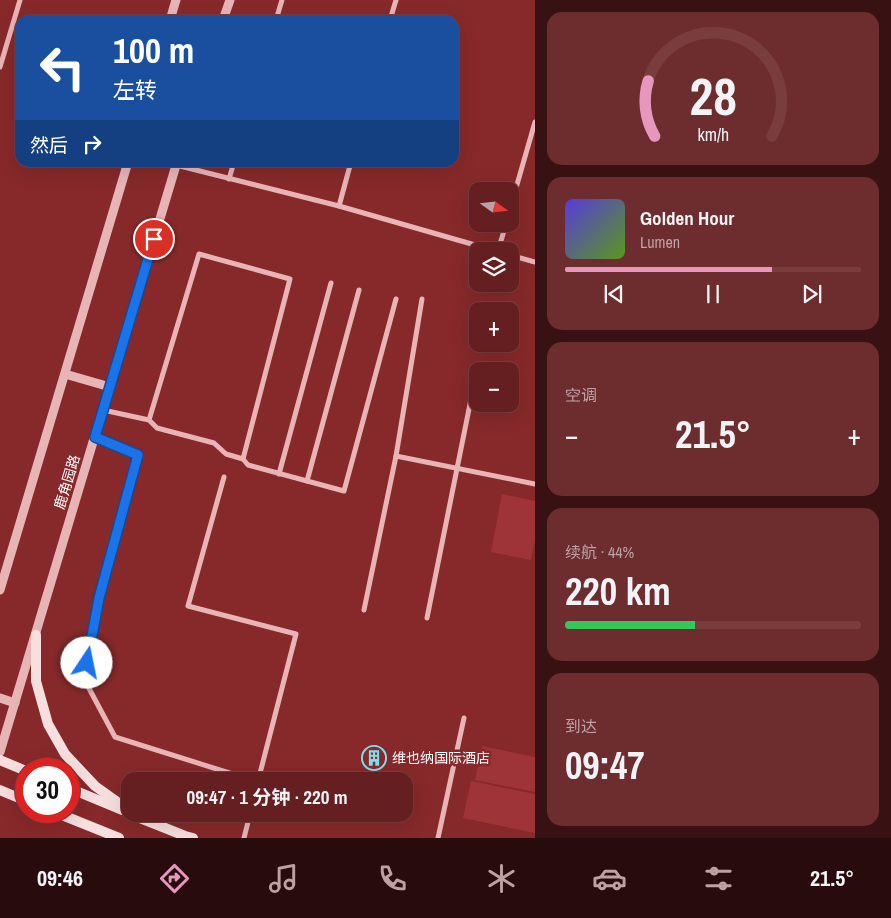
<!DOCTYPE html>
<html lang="zh">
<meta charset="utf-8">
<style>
:root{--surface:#651f20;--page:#6d2c2d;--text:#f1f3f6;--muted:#bca2a5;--line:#793d3e;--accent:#e797bd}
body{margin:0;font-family:"Archivo Narrow","Noto Sans SC",sans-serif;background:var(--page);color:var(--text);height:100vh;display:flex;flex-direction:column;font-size:19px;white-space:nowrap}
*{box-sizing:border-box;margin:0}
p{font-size:16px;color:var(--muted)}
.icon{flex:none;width:28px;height:28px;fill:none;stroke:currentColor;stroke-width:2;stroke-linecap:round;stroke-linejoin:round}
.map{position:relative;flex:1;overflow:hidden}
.sheet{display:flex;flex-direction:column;gap:12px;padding:12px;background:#381112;width:356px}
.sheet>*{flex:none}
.top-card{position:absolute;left:15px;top:15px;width:444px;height:152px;border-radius:15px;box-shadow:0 5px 20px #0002,0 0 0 1px var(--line);background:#1a4fa0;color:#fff;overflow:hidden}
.needle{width:32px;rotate:105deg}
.controls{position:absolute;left:469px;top:182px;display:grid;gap:10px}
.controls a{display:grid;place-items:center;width:50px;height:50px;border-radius:10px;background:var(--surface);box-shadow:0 5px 20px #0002,0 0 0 1px var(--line);font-size:25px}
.speed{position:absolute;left:15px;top:758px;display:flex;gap:10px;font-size:25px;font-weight:700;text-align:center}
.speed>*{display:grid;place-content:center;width:65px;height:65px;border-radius:50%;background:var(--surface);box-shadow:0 5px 20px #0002,0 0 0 1px var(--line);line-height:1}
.speed .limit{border:8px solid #d22;background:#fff;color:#111}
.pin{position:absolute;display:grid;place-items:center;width:42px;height:42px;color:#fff;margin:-21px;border:2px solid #fff;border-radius:50%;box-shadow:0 1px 5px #0007}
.me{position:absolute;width:55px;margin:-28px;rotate:11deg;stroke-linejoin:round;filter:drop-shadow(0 0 4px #0008)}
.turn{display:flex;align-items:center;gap:18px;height:105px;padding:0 15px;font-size:22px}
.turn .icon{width:65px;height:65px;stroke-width:2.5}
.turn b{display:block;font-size:35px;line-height:42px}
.then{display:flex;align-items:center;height:48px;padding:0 15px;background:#0003;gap:10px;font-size:19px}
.big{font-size:38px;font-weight:700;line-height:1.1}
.sheet .widget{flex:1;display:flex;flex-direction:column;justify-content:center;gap:8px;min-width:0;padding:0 18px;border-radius:15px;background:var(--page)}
.sheet .dial{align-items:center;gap:0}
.dial svg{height:130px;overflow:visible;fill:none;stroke:var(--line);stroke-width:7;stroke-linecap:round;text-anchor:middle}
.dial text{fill:var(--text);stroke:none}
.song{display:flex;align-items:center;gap:15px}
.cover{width:60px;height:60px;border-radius:8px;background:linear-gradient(135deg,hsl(250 70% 55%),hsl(90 70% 35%))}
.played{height:5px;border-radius:2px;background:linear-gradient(90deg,var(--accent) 70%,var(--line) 70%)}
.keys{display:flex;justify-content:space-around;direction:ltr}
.heat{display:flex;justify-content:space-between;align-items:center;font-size:28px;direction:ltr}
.charge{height:8px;border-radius:4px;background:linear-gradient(90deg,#34c759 44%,var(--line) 0)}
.trip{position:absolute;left:121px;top:772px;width:292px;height:50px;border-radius:15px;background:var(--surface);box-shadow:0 5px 20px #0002,0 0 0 1px var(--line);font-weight:700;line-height:50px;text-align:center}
.menu{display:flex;height:80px;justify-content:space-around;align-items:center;background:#280c0d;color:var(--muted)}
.menu .icon{width:35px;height:35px}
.menu .selected{color:var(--accent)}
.menu b{font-size:22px;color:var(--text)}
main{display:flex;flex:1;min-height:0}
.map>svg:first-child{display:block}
</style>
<main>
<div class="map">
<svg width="535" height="838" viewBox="0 0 535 838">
<rect width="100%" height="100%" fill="#87292b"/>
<g fill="#9e3438">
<polygon points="502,494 535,501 535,540 531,560 491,552"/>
<polygon points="482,746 535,757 535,792 475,780"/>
<polygon points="471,781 535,794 535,833 463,818"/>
</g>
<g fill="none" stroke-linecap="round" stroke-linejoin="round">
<g stroke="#e8b5b7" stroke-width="5">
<polyline points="276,20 282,0"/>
<polyline points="390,20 396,0"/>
<polyline points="0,67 20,0"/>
<polyline points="176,165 339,206 496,251"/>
<polyline points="229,179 234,162"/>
<polyline points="339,206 351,162"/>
<polyline points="510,209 535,122"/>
<polyline points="498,251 506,224"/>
<polyline points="510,255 535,262"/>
<polyline points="422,299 396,456 535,484"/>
<polyline points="103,410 149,420 157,428 214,443 226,454 243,459 290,279 199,254 149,420"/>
<polyline points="95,437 138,455 99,598 84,679 115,737 255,781"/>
<polyline points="243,459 248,465 344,491 396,299"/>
<polyline points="279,474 331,283"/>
<polyline points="224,477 188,606 296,634 258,781"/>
<polyline points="307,481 359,290"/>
<polyline points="364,610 396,456"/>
<polyline points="427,618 471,399"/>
<polyline points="244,838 250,814"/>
<polyline points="438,838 464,718"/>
</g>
<g stroke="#e8b5b7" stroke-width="9">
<polyline points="170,20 176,0"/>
<polyline points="223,20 230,0"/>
<polyline points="65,374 110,387"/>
<polyline points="0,590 128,162"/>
<polyline points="0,698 15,703"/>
<polyline points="0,752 177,162"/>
</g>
<g stroke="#f7dfdf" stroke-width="10">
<polyline points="36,635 36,681 48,724 65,754 95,786 130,811"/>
<polyline points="0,760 26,771"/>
<polyline points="69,788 122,810"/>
<polyline points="0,790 26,801"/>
<polyline points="52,811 119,838"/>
<polyline points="130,814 185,836 193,838"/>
</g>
</g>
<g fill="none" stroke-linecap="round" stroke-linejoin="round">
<defs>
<polyline id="route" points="87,663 99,598 138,455 95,437 154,239"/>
</defs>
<use href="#route" stroke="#114b97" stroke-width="12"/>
<use href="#route" stroke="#1a73e8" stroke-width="9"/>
</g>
<defs>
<symbol id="building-ring" viewBox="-11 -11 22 22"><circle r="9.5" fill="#87292b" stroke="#7ce1ef" stroke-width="1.5"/><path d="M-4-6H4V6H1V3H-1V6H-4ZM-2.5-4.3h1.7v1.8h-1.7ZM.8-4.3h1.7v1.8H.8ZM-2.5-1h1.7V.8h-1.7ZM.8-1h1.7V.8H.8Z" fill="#7ce1ef"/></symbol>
</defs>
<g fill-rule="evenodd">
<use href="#building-ring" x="360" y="744" width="28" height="28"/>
</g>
<g text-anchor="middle" stroke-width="5" stroke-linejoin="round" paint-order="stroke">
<g font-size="14" fill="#fff" stroke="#87292b">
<text transform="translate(67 482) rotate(-73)" y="5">鹿角园路</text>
</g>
<g font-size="14" fill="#fff" stroke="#87292b" text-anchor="start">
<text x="392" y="763">维也纳国际酒店</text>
</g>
</g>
</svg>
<div class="controls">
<a><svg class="needle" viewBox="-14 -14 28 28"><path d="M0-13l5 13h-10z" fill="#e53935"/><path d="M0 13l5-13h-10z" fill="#bca2a5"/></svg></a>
<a><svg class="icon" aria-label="layers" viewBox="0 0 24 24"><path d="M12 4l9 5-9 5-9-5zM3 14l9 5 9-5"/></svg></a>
<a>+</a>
<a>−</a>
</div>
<div class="speed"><div class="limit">30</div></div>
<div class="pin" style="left:154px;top:239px;background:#d93025"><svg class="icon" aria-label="arrive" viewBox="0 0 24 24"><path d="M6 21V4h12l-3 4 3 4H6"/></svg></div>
<svg class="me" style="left:87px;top:663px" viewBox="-20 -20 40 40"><circle r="19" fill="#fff"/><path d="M0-13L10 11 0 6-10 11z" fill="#1a73e8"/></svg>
<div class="trip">09:47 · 1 分钟 · 220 m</div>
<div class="top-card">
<div class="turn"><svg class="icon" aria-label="left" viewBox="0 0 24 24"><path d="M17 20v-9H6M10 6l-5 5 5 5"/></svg><div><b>100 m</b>左转</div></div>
<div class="then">然后<svg class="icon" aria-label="right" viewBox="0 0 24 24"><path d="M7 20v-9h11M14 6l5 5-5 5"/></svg></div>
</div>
</div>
<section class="sheet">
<div class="widget dial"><svg viewBox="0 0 100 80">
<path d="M14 69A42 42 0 1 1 86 69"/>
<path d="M14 69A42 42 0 0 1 10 35" stroke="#e797bd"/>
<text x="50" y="56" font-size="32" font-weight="700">28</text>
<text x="50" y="72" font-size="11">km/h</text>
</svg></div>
<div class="widget">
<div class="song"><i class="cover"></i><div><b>Golden Hour</b><p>Lumen</p></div></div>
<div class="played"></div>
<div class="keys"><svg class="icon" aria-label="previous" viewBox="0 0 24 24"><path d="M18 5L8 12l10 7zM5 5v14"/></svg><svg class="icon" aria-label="pause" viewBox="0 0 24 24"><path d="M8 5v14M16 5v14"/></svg><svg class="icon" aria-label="next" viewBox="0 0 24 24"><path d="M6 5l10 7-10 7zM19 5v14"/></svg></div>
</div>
<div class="widget"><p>空调</p>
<div class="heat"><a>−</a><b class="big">21.5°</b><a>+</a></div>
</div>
<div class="widget"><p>续航 · 44%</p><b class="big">220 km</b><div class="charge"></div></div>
<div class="widget"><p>到达</p><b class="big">09:47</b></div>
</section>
</main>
<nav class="menu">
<b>09:46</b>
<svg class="icon selected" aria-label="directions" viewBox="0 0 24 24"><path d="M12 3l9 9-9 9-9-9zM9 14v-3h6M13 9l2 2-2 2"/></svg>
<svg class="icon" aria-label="music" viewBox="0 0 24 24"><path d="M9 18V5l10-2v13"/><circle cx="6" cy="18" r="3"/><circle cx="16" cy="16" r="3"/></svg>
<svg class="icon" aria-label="phone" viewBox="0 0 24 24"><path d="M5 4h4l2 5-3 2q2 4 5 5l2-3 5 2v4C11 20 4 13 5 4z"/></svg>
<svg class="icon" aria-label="climate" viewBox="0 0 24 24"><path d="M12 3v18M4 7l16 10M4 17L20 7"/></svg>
<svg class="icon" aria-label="car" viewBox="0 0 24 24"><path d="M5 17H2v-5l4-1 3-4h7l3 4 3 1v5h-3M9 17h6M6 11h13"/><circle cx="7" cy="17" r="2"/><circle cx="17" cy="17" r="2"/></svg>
<svg class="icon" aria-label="filters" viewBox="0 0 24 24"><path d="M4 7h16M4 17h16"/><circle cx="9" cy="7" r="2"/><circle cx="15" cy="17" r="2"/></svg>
<b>21.5°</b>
</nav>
